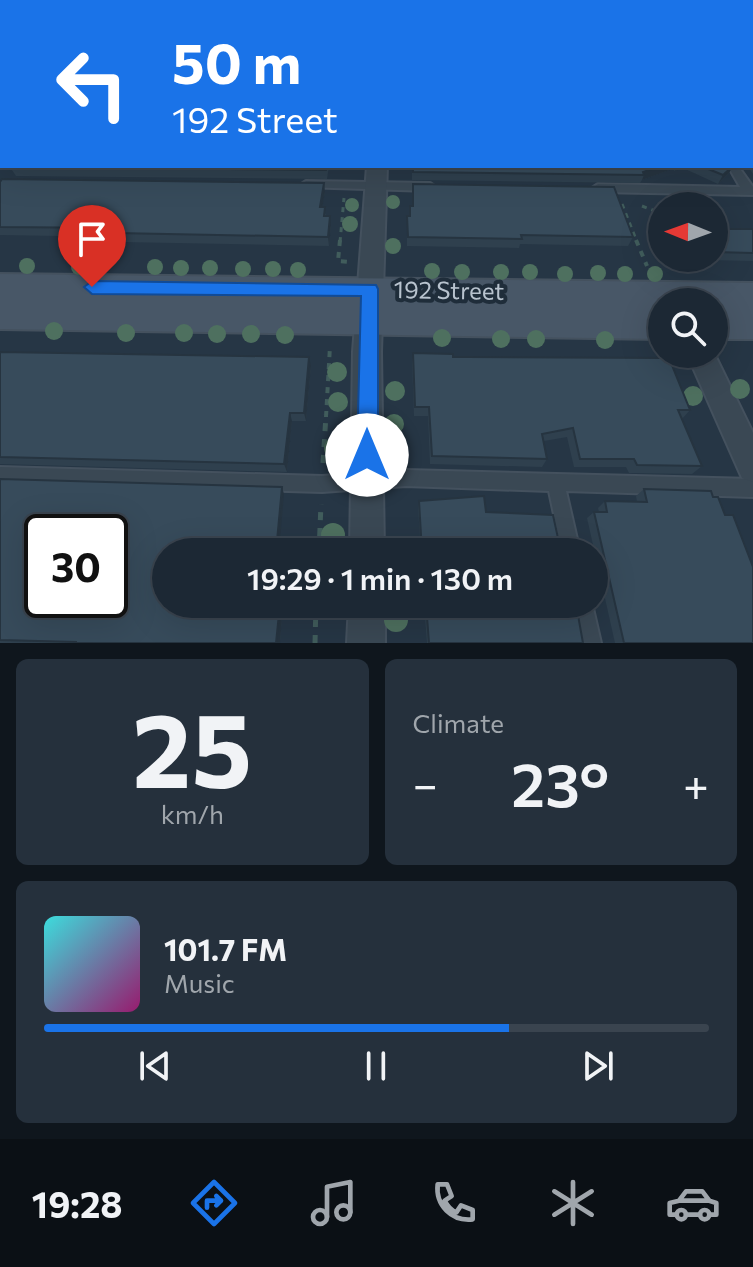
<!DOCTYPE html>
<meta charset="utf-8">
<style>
:root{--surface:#1c2834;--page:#25303c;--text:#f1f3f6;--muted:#a0a6ac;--line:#3a444f;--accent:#1a73e8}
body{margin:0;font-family:Commissioner,sans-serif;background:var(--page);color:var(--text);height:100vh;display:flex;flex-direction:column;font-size:30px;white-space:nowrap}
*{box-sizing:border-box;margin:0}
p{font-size:26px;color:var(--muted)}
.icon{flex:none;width:44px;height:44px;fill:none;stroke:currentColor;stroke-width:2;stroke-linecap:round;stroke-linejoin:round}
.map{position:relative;height:643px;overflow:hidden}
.details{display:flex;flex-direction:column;gap:16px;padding:16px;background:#0f161d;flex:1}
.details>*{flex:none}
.hud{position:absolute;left:0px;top:0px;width:754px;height:168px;box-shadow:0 8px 32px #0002,0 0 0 2px var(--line);background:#1a73e8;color:#fff;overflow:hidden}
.needle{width:52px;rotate:271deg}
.controls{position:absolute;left:648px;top:192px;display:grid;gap:16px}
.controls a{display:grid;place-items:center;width:80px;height:80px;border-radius:50%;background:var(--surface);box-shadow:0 8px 32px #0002,0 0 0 2px var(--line);font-size:40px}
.speed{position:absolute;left:24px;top:514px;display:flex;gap:16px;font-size:40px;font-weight:700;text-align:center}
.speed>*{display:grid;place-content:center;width:104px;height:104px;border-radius:50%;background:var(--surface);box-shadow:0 8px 32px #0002,0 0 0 2px var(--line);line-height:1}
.speed .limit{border:4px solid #111;border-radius:12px;background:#fff;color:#111}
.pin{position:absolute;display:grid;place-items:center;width:68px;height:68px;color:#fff;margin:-82px -34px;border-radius:50% 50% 50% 0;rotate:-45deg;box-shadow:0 0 8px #0007}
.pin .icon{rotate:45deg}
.me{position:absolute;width:88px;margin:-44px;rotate:0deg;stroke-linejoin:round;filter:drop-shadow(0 0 6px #0008)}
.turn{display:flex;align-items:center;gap:28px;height:168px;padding:0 40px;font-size:36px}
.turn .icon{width:104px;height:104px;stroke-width:2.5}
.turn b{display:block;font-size:56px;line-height:68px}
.big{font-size:60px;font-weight:600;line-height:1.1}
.details .card{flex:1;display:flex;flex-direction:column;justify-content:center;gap:12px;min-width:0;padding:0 28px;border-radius:12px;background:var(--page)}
.details .dial{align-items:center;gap:0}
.dial b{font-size:104px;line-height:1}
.song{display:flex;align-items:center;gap:24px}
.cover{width:96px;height:96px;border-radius:12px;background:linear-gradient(135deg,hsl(180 70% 55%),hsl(320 70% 35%))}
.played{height:8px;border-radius:4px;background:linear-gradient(90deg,var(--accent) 70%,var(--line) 70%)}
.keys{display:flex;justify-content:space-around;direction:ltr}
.heat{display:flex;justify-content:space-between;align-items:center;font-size:44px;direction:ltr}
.details .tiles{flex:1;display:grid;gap:16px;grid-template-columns:1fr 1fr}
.card:last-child{grid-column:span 2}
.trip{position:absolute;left:152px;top:538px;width:456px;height:80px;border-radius:40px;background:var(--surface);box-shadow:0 8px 32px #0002,0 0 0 2px var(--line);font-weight:600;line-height:80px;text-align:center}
.menu{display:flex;height:128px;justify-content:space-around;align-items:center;background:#0b1015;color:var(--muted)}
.menu .icon{width:56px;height:56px}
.menu .active{color:var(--accent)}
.menu b{font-size:36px;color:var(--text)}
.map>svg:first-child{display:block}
</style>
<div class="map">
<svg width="753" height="643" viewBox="0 0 753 643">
<rect width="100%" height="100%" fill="#263645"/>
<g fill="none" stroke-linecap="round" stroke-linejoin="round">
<defs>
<g id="lane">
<polygon points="728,166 738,166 753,187 753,195 598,192 592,188 598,184 740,187"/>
<polygon points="306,181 430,183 436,187 430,191 302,187 300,185"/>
<polygon points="0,467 322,476 406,470 753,479 753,497 566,491 580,552 562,552 549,491 406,486 322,492 0,483"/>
<polygon points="572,604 592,604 601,643 581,643"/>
</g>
<g id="street">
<rect x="383" y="0" width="14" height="2"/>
<polygon points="543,0 557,0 558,2 544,2"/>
<polygon points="367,166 387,166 381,352 384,552 350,552 353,352"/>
<polygon points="714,353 753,433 753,482 742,478 687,354"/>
<polygon points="349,604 385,604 385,643 347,643"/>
</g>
<g id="secondary">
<polygon points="717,0 738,0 739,2 718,2"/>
<rect x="752" y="43" width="1" height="15"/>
<polygon points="0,274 753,283 753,339 714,339 714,302 662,302 662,339 0,329"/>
</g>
</defs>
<use href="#lane" stroke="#44515e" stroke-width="4"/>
<use href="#street" stroke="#44515e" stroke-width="4"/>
<use href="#secondary" stroke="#44515e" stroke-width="4"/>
<g stroke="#415d5c" stroke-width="3" stroke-dasharray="5 5" stroke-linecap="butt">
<polyline points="622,204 637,242"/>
<polyline points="642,206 655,211"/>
<polyline points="340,242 344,198"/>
</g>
<g stroke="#415d5c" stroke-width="4" stroke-dasharray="6 6" stroke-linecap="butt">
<polyline points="340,240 338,261 350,262"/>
<polyline points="636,240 647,266"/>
<polyline points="326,417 330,346"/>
</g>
<g stroke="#415d5c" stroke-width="5" stroke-dasharray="8 8" stroke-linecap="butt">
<polyline points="323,463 326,415"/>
<polyline points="319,552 321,504"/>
<polyline points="315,643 316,604"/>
</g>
<use href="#lane" fill="#3a4854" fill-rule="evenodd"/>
<use href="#street" fill="#3a4854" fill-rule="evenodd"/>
<use href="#secondary" fill="#485767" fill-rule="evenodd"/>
</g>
<g fill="#4e705f">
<circle cx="393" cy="202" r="7"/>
<circle cx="352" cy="205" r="7"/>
<circle cx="350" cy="224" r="8"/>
<circle cx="393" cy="246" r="8"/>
<circle cx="27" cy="266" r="8"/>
<circle cx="79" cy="267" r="8"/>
<circle cx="155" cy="267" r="8"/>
<circle cx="181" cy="268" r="8"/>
<circle cx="210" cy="268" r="8"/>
<circle cx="243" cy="269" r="8"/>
<circle cx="273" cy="269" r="8"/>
<circle cx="298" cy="270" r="8"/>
<circle cx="432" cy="271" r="8"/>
<circle cx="462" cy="272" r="8"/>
<circle cx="501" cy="272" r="8"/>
<circle cx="530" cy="272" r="8"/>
<circle cx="598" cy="273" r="8"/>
<circle cx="565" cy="274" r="8"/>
<circle cx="625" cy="274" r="8"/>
<circle cx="655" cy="274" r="8"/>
<circle cx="54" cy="331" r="9"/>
<circle cx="126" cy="333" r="9"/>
<circle cx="184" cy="333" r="9"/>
<circle cx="217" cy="334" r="9"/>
<circle cx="251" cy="334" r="9"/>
<circle cx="285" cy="335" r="9"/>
<circle cx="442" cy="338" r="9"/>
<circle cx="501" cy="339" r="9"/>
<circle cx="536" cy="339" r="9"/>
<circle cx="605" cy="340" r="9"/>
<circle cx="337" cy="372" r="10"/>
<circle cx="740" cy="389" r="10"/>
<circle cx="395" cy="391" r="10"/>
<circle cx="693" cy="396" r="10"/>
<circle cx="338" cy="402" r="10"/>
<circle cx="394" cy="424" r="10"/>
<circle cx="335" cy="448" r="11"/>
<circle cx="333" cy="535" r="12"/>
<circle cx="396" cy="620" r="12"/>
</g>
<g fill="#2f404e">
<polygon points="752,67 753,69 753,174 748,166 752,166"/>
<polygon points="11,166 329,166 327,179 16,176 10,167"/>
<polygon points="412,166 733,166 729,173 718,184 683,168 675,171 672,169 642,180 640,183 412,180"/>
<polygon points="0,182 325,192 322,207 331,225 329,246 121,242 118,237 0,235"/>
<polygon points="413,184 633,237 628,246 520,244 519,248 407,246 407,216 409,216 410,206 412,206"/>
<polygon points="714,229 753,229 753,261 706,260 704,258 714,258"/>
<polygon points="0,352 311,366 306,421 292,421 287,472 0,464"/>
<polygon points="413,353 453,357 690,410 682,419 702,466 692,474 629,473 626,467 574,467 567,437 544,441 547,459 542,467 430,464 428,416 414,416 412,363"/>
<polygon points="0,479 284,494 166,604 283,604 280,643 0,643"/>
<polygon points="644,489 753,643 615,643 587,518 594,512 599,512 598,508 605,501 637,502 636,496"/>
<polygon points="419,501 486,512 561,552 421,552 418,508"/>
<polygon points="424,604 576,604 583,643 427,643"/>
</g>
<g fill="#263440">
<polygon points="660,166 673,166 672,169 642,180 644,175 643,172"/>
<polygon points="677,166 684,166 683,168 675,171"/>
<polygon points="733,166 729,173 718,184 723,175"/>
<polygon points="324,183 325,192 321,215 320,207"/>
<polygon points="330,216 331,225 329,246 328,237"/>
<polygon points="309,357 311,366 306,421 304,413"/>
<polygon points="290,413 292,421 287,472 284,464"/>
<polygon points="282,487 284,494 279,552 276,552"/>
<polygon points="280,604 283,604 280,643 276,643"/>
</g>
<g fill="#374b5b" stroke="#263440" stroke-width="2" fill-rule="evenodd">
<polygon points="141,0 222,0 221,2 140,2"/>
<polygon points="411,0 527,0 528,2 411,2"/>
<polygon points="575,0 696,0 698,2 576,2"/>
<polygon points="752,67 753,69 753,158 752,156"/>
<polygon points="11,166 327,166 326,170 10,167"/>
<polygon points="413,166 660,166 643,172 644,175 413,172"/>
<polygon points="701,166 733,166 723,175"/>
<polygon points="2,179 324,183 320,207 325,207 324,216 330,216 328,237 116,233 118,228 0,227 0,182"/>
<polygon points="413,184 614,187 633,237 521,235 522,239 408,237 407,216 410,216 410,206 413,206"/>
<polygon points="714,229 753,229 753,253 714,252"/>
<polygon points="0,352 309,357 304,413 290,413 284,464 0,457"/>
<polygon points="413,353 453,354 453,357 467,357 669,358 690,410 678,410 702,466 637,465 634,459 580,459 573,428 542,434 547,459 432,456 429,407 415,407"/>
<path d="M0,479L282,487L276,552H166V604H280L276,643H76V642L0,640ZM42,532H110V600H42Z"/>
<polygon points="644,489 711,491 713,497 718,497 725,515 733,515 753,567 753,643 624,643 594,512 607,512 605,501 647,502"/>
<polygon points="484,496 486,512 553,515 561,552 422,552 419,501"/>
<polygon points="426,604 576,604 583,643 429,643"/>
</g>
<polygon fill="#1a73e8" stroke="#114b97" stroke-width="2" points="92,281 376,285 378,289 378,455 375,462 367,465 360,462 357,455 361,296 92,294 84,287"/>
<g text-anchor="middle" stroke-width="8" stroke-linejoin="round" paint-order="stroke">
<g font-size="24" fill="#b8c3ce" stroke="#1f2d3a">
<text transform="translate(449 291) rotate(1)" y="8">192 Street</text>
</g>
</g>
</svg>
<div class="controls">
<a><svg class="needle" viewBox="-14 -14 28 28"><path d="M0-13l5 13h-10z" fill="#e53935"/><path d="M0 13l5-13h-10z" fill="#a0a6ac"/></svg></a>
<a><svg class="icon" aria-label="search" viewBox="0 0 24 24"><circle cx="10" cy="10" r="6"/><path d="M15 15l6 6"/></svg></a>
</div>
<div class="speed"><div class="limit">30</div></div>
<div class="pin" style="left:92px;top:287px;background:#d93025"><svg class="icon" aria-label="arrive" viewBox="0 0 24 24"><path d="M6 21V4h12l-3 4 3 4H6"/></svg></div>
<svg class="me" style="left:367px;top:455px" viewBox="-20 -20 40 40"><circle r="19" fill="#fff"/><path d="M0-13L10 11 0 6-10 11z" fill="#1a73e8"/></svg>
<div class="trip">19:29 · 1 min · 130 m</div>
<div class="hud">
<div class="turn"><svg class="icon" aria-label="left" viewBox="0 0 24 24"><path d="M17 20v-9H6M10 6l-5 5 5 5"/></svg><div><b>50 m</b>192 Street</div></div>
</div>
</div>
<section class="details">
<div class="tiles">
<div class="card dial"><b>25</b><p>km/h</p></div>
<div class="card"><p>Climate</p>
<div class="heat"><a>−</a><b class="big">23°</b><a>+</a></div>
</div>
<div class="card">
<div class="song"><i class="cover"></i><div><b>101.7 FM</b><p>Music</p></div></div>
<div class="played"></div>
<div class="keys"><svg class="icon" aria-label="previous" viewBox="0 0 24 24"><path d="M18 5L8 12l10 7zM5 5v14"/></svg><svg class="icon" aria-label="pause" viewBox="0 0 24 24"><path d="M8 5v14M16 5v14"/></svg><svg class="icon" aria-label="next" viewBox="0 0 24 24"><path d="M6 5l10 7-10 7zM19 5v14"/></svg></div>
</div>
</div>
</section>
<nav class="menu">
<b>19:28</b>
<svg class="icon active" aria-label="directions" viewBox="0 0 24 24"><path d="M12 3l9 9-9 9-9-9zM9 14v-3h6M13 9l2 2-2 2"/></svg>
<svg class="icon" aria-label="music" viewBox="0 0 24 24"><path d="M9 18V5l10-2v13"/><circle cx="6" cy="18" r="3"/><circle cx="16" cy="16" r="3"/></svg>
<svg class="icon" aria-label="phone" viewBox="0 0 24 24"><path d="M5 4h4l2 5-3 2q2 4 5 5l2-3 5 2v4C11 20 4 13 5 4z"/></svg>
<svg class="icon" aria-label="climate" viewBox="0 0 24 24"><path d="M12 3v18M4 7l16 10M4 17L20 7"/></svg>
<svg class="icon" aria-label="car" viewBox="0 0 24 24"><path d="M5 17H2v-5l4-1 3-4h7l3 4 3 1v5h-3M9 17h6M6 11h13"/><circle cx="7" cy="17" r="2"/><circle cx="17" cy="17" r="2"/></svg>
</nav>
